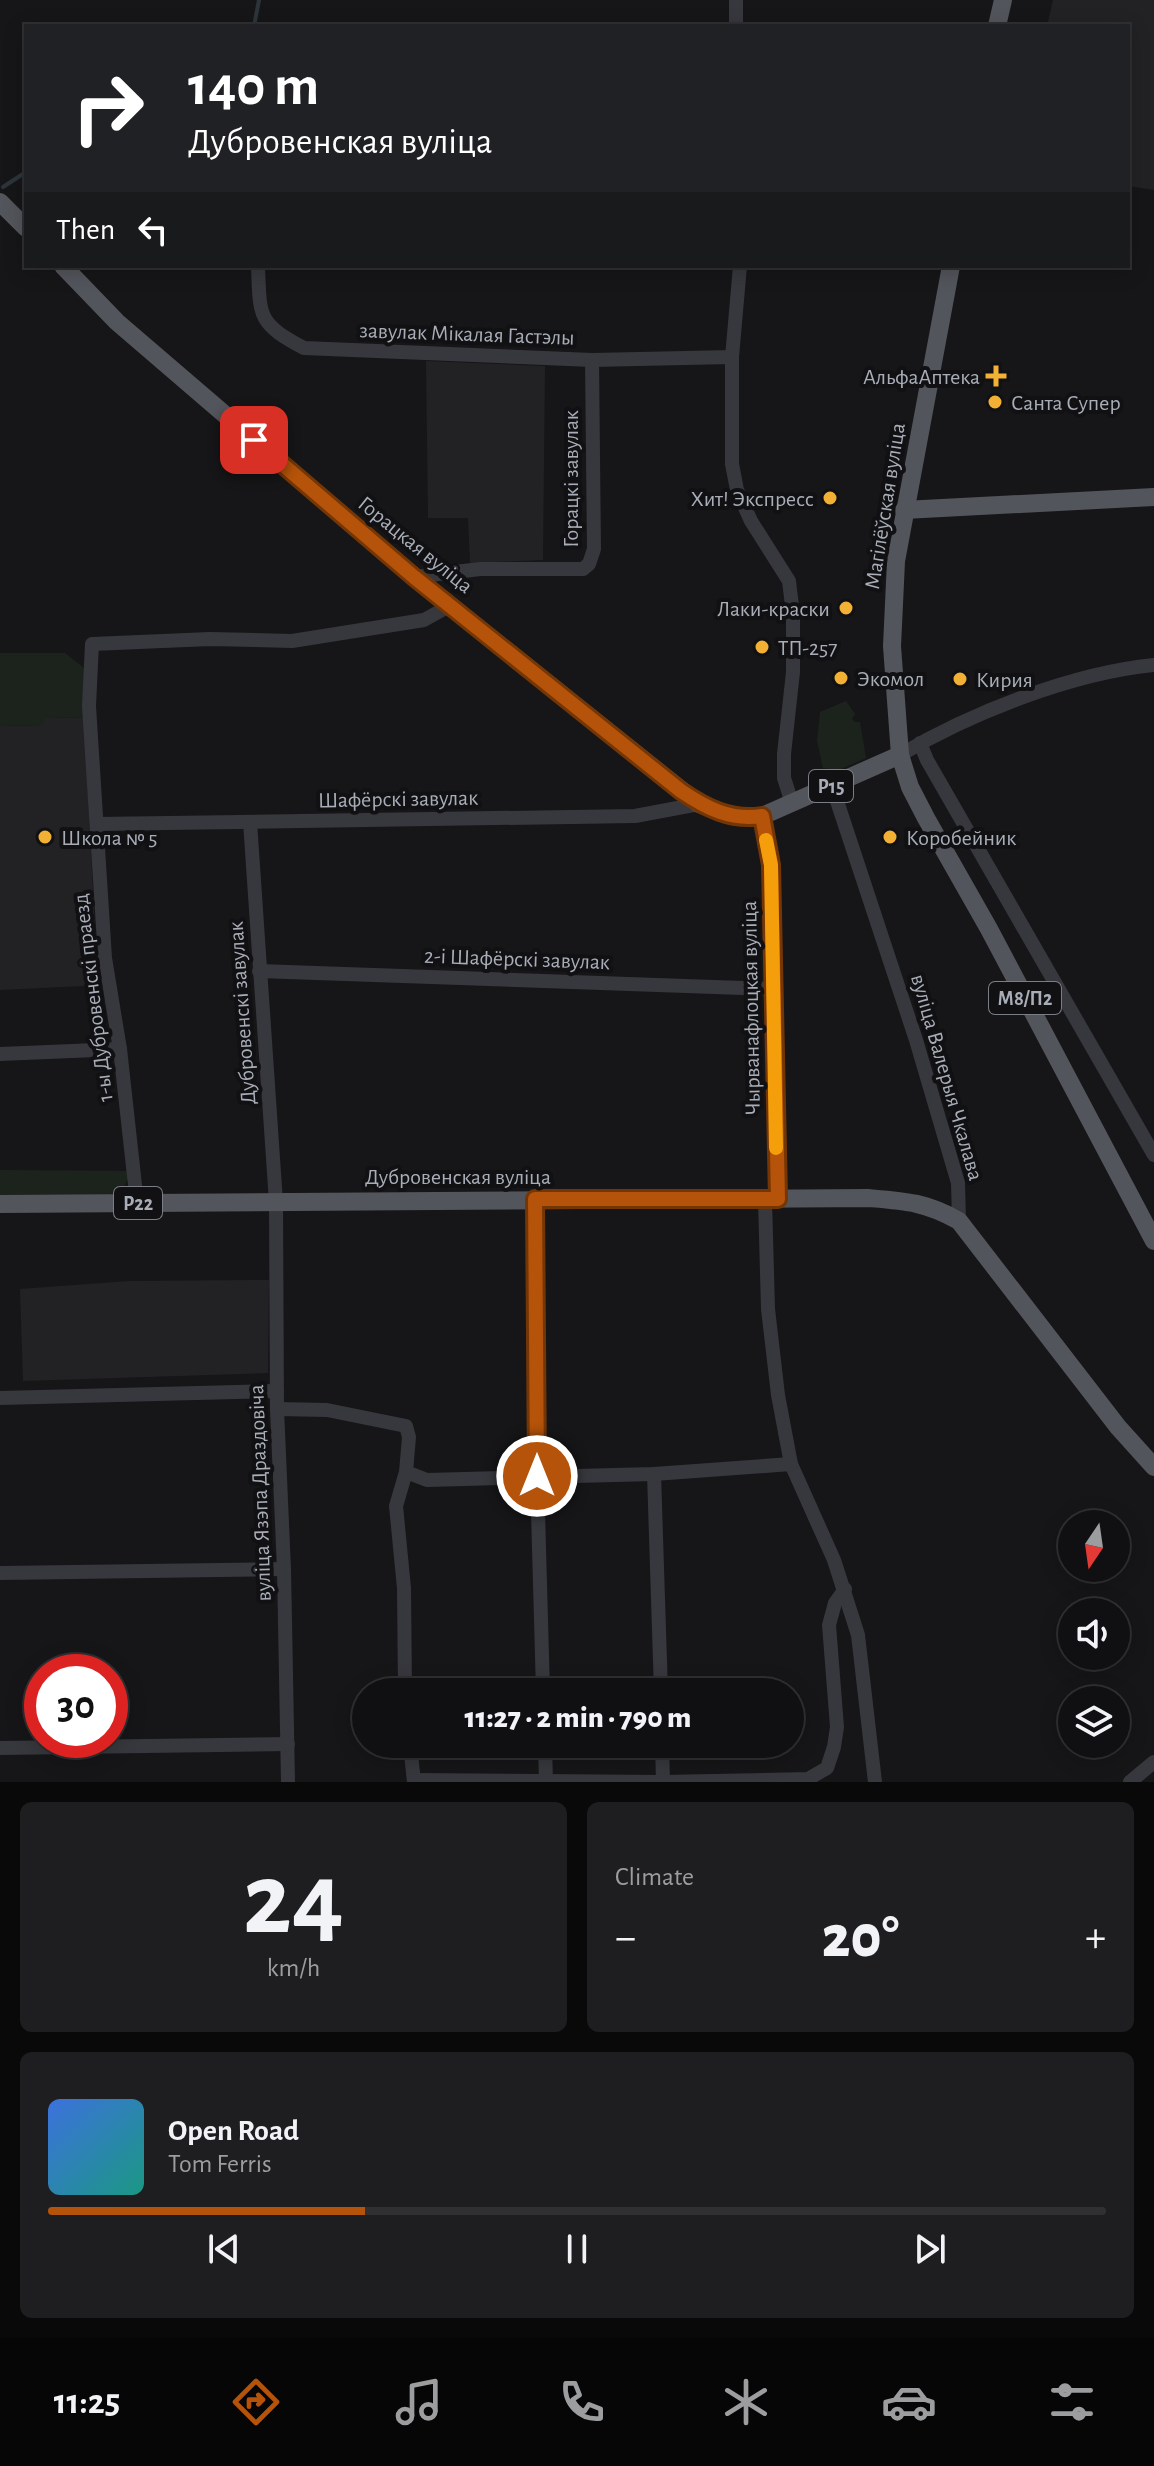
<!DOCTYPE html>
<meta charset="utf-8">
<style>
:root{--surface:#101012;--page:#1e1e20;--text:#f1f3f6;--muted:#9c9d9f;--line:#303032;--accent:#b45309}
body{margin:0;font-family:"Alegreya Sans",sans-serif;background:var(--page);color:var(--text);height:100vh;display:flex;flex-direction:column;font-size:30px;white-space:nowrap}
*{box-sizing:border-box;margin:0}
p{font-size:26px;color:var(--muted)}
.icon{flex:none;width:44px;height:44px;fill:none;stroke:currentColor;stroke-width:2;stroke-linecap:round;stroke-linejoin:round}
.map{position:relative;height:1782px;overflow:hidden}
.sheet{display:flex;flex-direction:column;gap:20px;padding:20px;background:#09090a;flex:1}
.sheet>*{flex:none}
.guide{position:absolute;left:24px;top:24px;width:1106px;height:244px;border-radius:0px;box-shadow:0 4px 20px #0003,0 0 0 2px var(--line);background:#202124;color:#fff;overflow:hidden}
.needle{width:52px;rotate:193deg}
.buttons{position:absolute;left:1058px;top:1510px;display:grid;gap:16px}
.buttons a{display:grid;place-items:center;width:72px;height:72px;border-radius:50%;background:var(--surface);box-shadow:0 4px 20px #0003,0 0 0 2px var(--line);font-size:40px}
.speed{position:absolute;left:24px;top:1654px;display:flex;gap:16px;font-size:40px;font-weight:700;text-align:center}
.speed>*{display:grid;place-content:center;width:104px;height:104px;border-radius:50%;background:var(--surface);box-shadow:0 4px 20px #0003,0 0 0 2px var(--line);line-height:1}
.speed .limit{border:12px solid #d22;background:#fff;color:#111}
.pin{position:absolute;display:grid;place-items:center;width:68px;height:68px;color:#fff;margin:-34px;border-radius:16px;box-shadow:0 4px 12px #0006}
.me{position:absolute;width:88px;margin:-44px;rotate:0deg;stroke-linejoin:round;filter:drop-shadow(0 0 6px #0008)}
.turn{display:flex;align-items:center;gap:28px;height:168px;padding:0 32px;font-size:36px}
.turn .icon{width:104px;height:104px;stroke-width:2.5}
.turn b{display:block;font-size:56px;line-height:68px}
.then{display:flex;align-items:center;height:76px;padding:0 32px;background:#0003;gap:16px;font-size:30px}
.big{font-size:60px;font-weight:800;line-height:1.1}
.sheet .widget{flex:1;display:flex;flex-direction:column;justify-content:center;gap:12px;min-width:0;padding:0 28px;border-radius:12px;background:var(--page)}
.sheet .dial{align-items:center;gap:0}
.dial b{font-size:104px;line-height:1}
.song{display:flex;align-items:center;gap:24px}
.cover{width:96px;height:96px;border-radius:12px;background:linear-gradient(135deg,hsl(220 70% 55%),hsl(170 70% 35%))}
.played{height:8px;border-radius:4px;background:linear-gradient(90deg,var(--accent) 30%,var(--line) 30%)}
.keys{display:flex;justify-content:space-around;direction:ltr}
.heat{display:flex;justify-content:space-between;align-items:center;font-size:44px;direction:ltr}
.sheet .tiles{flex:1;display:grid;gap:20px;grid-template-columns:1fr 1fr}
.widget:last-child{grid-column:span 2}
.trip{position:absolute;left:352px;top:1678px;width:452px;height:80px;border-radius:40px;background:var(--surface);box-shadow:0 4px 20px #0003,0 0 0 2px var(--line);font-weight:800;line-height:80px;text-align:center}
.tab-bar{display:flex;height:128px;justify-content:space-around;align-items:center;background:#060607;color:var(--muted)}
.tab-bar .icon{width:56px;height:56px}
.tab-bar .on{color:var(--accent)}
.tab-bar b{font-size:36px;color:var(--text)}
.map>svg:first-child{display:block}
</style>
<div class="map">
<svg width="1154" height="1782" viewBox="0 0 1154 1782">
<rect width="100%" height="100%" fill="#161618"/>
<g fill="#222225">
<polygon points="1053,0 1154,0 1154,190 1128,186 1128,26 1047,26"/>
<polygon points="426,361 545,366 543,560 470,563 468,518 428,518"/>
<polygon points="43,717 84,718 96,949 104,985 0,990 0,726 43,725"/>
<polygon points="269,1280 268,1373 23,1381 20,1289 129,1281"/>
</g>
<g fill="#1c231d">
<polygon points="0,653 65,653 84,668 84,718 44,717 43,725 0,726"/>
<polygon points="846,701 855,714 852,719 855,722 860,722 866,758 839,770 823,768 817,741 820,712"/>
<polygon points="0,1170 131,1171 124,1187 107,1196 0,1196"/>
</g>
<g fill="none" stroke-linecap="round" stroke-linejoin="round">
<g stroke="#2c353c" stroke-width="4">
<polyline points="254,26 259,0"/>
<polyline points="3,187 26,172"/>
</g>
<g stroke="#37383d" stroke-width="14">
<polyline points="736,26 736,0"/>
<path d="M258,266C260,317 257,323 304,348L592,360L732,357"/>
<polyline points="740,266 732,357 732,464 737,490 751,521 789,581 793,614 793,672 784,754 784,778 792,803"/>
<polyline points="414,577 480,569 583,569 589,564 594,549 592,360"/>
<polyline points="920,743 927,760 1154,1155"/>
<path d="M900,755C971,713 1072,673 1154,665"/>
<polyline points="832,786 916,1040 958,1183 959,1221"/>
<polyline points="250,822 276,1202 277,1409 284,1569 288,1782"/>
<polyline points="97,824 635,816 699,804"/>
<polyline points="259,971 773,989"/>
<polyline points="0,1054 120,1049"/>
<polyline points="535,1199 537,1476 543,1692"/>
<polyline points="765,1200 768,1309 778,1395 791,1464 834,1560 858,1635 875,1782"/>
<polyline points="137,1203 120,1049 105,958 89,706 92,644 210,639 292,641 424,620 451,605"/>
<polyline points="0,1398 277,1391"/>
<polyline points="277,1409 327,1410 406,1426 409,1437 406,1472 396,1506 404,1588 405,1692"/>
<polyline points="406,1472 427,1480 654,1474 791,1464"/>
<polyline points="654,1474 661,1692"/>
<polyline points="0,1573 284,1569"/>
<polyline points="410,1744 414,1782"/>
<polyline points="545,1744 546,1782"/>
<polyline points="662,1744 663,1782"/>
<polyline points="0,1748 288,1744"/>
<polyline points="414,1780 663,1782 808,1779 827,1768 834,1747 837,1727 829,1625 835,1603 845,1589"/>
<polyline points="1130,1782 1154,1762"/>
</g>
<g stroke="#53555c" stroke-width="18">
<polyline points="997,26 1003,0"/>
<polyline points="0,202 26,228"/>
<path d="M63,266L117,322L414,577L699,804C721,813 739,820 762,816L900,755"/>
<polyline points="951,266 896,561 892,646 900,755 910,787 926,818 989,929 1154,1241"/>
<polyline points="904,510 1154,497"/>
<polyline points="762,816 771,865 778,1199"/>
<path d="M0,1204L868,1198C905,1201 926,1202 959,1221L1118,1427L1154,1467"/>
</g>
</g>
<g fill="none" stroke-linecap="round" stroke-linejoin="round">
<defs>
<path id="route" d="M254,440L414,577L681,791C706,808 731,821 762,816L771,865L778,1199H535L537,1476"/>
</defs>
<use href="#route" stroke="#753606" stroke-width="20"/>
<use href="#route" stroke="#b45309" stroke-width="14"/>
<polyline stroke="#f59e0b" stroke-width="14" points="766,840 771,865 776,1148"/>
</g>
<g fill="#f2b134" stroke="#111113" stroke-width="3">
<path d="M992 364h8v8h8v8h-8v8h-8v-8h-8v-8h8z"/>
<circle cx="995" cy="402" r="8"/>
<circle cx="830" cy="498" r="8"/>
<circle cx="846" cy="608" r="8"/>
<circle cx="762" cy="647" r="8"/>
<circle cx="841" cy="678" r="8"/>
<circle cx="960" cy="679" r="8"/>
<circle cx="45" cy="837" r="8"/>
<circle cx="890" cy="837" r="8"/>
</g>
<g text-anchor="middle" stroke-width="8" stroke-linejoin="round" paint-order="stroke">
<g fill="#111113" stroke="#7b7e86" stroke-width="2">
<rect x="809" y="770" width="44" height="32" rx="6"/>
<rect x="989" y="982" width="72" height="32" rx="6"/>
<rect x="114" y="1187" width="48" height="32" rx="6"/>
</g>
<g font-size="20" font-weight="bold" fill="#a8adb8">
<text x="831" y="793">Р15</text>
<text x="1025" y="1005">М8/П2</text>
<text x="138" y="1210">Р22</text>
</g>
<g font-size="22" fill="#a8adb8" stroke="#111113">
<text transform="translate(467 333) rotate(2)" y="8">завулак Мікалая Гастэлы</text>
<text transform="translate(570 479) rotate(-90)" y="8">Горацкі завулак</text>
<text transform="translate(884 506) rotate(-81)" y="8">Магілёўская вуліца</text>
<text transform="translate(416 544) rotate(39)" y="8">Горацкая вуліца</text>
<text transform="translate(398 798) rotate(-1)" y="8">Шафёрскі завулак</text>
<text transform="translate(517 958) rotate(2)" y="8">2-і Шафёрскі завулак</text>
<text transform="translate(92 998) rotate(-97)" y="8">1-ы Дубровенскі праезд</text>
<text transform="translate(750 1008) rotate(-91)" y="8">Чырванафлоцкая вуліца</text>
<text transform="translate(241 1013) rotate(-94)" y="8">Дубровенскі завулак</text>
<text transform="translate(948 1077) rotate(74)" y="8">вуліца Валерыя Чкалава</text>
<text x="458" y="1184">Дубровенская вуліца</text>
<text transform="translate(259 1493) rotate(-92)" y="8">вуліца Язэпа Драздовіча</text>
</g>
<g font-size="22" fill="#a8adb8" stroke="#111113" text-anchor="start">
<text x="980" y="384" text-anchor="end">АльфаАптека</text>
<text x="1011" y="410">Санта Супер</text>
<text x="814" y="506" text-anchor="end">Хит! Экспресс</text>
<text x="830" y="616" text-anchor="end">Лаки-краски</text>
<text x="778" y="655">ТП-257</text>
<text x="857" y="686">Экомол</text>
<text x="976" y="687">Кирия</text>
<text x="61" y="845">Школа № 5</text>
<text x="906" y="845">Коробейник</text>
</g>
</g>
</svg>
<div class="buttons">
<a><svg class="needle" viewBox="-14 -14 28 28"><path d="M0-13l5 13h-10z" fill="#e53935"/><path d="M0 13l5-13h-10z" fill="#9c9d9f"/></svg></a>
<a><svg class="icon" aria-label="sound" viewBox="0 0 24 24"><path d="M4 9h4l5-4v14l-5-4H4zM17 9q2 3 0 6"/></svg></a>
<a><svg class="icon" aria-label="layers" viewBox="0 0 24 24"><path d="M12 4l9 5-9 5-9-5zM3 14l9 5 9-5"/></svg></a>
</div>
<div class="speed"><div class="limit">30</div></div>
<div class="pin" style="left:254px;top:440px;background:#d93025"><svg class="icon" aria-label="arrive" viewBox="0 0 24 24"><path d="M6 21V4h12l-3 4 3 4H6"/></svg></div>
<svg class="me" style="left:537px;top:1476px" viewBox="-20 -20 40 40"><circle r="17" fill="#b45309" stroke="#fff" stroke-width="3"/><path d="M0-11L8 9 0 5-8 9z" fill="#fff"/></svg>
<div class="trip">11:27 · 2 min · 790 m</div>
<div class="guide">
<div class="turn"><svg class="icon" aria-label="right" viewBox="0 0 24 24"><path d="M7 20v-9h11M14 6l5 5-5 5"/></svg><div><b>140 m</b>Дубровенская вуліца</div></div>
<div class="then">Then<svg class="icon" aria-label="left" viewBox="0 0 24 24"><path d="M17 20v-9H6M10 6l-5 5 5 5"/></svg></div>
</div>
</div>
<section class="sheet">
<div class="tiles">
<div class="widget dial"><b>24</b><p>km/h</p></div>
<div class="widget"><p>Climate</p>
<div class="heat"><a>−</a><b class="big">20°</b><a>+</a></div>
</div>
<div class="widget">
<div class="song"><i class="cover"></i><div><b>Open Road</b><p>Tom Ferris</p></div></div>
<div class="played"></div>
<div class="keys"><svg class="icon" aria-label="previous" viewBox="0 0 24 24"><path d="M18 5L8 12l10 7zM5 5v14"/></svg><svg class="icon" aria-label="pause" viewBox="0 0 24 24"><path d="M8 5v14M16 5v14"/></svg><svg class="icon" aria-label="next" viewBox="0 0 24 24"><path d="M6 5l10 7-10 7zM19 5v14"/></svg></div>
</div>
</div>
</section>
<nav class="tab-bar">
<b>11:25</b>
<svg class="icon on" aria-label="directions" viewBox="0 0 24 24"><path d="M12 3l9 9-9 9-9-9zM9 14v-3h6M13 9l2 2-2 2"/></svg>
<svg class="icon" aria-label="music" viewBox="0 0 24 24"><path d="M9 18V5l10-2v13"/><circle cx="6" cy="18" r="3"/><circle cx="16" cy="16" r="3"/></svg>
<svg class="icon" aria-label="phone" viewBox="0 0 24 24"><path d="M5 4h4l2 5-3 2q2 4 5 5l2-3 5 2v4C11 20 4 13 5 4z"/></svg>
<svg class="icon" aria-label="climate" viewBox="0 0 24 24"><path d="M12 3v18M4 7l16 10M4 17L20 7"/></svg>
<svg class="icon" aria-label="car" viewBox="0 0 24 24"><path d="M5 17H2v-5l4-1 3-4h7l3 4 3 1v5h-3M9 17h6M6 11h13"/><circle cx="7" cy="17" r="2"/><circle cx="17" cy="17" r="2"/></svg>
<svg class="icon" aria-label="filters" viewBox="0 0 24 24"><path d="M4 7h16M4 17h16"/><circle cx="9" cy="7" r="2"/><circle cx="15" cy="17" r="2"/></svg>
</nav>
